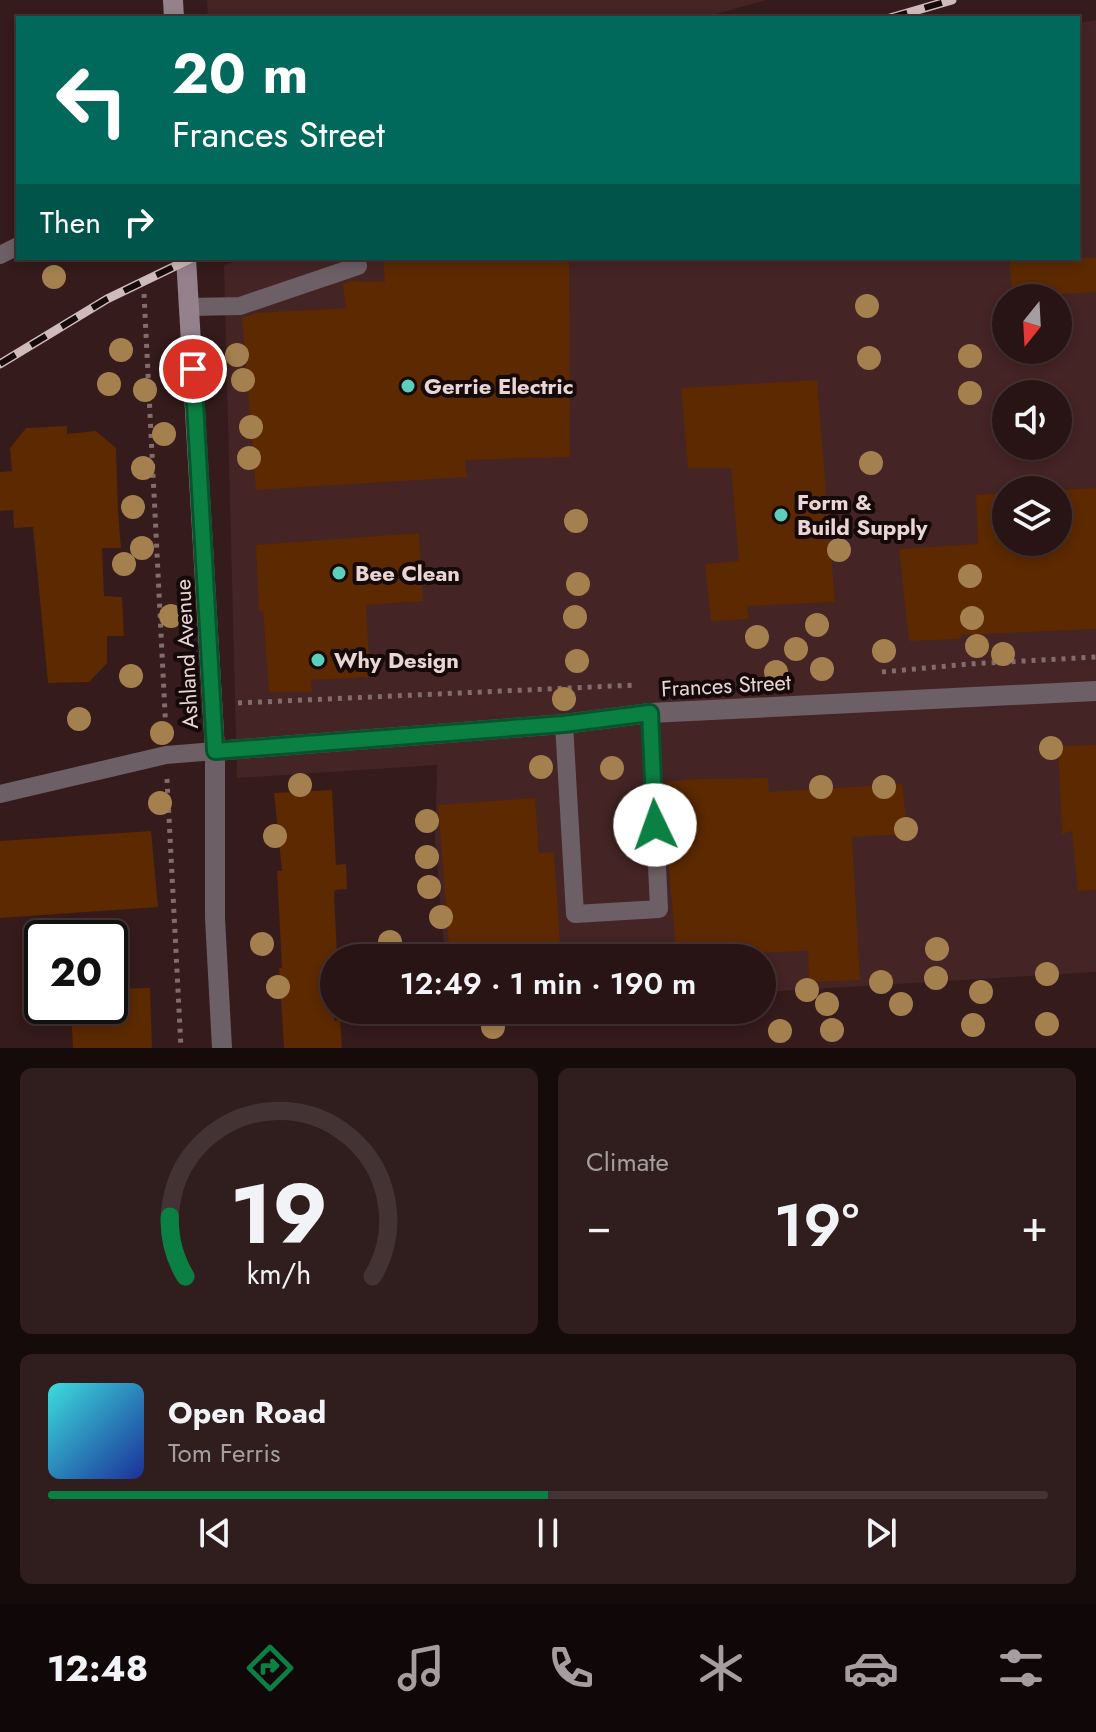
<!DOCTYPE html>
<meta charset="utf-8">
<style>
:root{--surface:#281414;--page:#301d1d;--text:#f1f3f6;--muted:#a59ea0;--line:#443334;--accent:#0b8043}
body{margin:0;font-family:Jost,sans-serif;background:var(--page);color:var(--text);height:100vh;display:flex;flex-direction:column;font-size:30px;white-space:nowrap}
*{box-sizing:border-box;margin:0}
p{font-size:26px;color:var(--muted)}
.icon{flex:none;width:44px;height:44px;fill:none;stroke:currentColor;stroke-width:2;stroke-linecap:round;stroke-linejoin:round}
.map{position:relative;height:1048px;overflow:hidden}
.panel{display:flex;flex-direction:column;gap:20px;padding:20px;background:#160b0b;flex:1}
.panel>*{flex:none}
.guide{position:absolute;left:16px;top:16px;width:1064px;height:244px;border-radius:0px;box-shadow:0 4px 12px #0003,0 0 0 2px var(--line);background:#00695c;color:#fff;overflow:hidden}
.needle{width:52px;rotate:198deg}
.buttons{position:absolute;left:992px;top:284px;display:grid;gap:16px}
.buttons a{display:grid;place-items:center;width:80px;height:80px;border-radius:50%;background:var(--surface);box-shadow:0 4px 12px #0003,0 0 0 2px var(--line);font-size:40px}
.speed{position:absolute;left:24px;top:920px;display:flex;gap:16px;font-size:40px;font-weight:700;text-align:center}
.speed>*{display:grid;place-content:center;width:104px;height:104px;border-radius:50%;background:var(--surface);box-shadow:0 4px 12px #0003,0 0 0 2px var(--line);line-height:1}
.speed .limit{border:4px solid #111;border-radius:12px;background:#fff;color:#111}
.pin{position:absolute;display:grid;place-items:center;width:68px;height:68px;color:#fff;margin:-34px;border:4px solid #fff;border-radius:50%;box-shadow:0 2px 8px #0007}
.me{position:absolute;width:88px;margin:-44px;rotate:357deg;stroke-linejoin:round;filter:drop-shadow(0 0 6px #0008)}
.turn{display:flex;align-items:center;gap:28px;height:168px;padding:0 24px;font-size:36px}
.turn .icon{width:104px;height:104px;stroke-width:2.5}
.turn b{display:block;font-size:56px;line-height:68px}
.then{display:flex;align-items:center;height:76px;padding:0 24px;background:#0003;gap:16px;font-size:30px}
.big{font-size:60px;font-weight:600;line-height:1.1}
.panel .tile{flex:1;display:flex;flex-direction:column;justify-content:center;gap:12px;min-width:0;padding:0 28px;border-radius:12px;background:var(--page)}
.panel .dial{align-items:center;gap:0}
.dial svg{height:208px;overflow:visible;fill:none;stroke:var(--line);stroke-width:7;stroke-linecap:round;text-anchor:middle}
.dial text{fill:var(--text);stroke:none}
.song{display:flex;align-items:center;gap:24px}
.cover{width:96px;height:96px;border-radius:12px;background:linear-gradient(135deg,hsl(180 70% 55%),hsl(230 70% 35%))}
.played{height:8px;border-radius:4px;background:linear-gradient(90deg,var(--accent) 50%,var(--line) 50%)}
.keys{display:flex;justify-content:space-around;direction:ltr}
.heat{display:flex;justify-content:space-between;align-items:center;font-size:44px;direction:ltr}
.panel .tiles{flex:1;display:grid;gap:20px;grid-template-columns:1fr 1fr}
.tile:last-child{grid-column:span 2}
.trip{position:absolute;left:320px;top:944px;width:456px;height:80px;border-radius:40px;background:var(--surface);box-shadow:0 4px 12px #0003,0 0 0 2px var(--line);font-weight:600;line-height:80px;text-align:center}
.tabs{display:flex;height:128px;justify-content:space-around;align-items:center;background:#100808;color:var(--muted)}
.tabs .icon{width:56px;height:56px}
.tabs .active{color:var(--accent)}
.tabs b{font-size:36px;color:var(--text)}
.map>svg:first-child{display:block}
</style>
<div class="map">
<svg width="1096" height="1048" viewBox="0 0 1096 1048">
<rect width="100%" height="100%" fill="#351b1b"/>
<g fill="#442424" fill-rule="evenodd">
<polygon points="207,0 767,0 701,18 208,18"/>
<path d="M1096,20V972L762,992V958H445L435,840L437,765L237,778L224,265L247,258H1078V23ZM1006,298H1058V350H1006ZM1006,394H1058V446H1006ZM1006,490H1058V542H1006Z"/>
</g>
<g fill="#5c2900">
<polygon points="383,258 569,258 570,457 465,460 467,477 256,490 242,318 255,313 346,308 343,284 351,281 385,282"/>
<polygon points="1009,258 1096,258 1096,292 1013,297"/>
<polygon points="817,380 835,602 747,606 749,619 711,621 705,564 739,561 731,468 688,468 681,388"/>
<polygon points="67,426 67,434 96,431 116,448 118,511 121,548 102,548 104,596 122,597 124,636 107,636 107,663 89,682 48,683 33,527 14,528 13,510 0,511 0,472 12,471 10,448 26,428"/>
<polygon points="1096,488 1096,629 961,635 961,639 909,641 899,549 978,544 976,495 1006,493 1006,542 1058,542 1058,490"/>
<polygon points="419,533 423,601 366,605 370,677 311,680 312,692 269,692 263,611 259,611 256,545"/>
<polygon points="1096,745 1096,890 1078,891 1072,831 1062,834 1058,746"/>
<polygon points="768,778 769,792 902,784 908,834 852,837 860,980 809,982 808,951 720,954 720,958 677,958 669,870 665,782 698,779"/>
<polygon points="332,790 336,865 346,864 347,889 335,890 334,895 337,955 334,955 334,1021 340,1020 342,1048 284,1048 279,968 282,968 277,871 282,871 274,793"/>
<polygon points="535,798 539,853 554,852 561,958 450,958 438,805"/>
<polygon points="151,831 158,907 0,918 0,841"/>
<polygon points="150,988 152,1048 73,1048 71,1006 110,1006 110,989"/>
</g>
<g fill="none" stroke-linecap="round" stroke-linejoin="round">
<g stroke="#836c6c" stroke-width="5" stroke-dasharray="4 6" stroke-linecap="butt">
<polyline points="148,258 149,264"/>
<polyline points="144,294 166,733"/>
<polyline points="882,672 969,664 1096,657"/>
<polyline points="238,703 636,685"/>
<polyline points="167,779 181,1048"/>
</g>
<g stroke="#6c5f65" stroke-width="18">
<polyline points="0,255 18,246"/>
<polyline points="189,307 240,306 358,266"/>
<polyline points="564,724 575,914 659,909 650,713"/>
<polyline points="0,794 166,755 215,751"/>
</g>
<polyline stroke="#6c5f65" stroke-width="20" points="222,1048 215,918 215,751 564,724 650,713 1096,691"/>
<g stroke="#95818b" stroke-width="20">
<polyline points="173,0 174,18"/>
<polyline points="186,258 215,751"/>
</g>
<defs>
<g id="rail">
<polyline points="890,18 952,0"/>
<polyline points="0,364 107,299 192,258"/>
</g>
</defs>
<use href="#rail" stroke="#cfbbba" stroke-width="9"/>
<use href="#rail" stroke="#150909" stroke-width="6" stroke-dasharray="18" stroke-linecap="butt"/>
</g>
<g fill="#a4804e">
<circle cx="54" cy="277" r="12"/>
<circle cx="867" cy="306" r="12"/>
<circle cx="121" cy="350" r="12"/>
<circle cx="237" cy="355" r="12"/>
<circle cx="970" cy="356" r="12"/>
<circle cx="869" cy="358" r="12"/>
<circle cx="243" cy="380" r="12"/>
<circle cx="109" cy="384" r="12"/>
<circle cx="145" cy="390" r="12"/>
<circle cx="970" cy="393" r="12"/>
<circle cx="251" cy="427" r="12"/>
<circle cx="164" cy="434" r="12"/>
<circle cx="249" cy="458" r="12"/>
<circle cx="871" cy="463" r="12"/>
<circle cx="143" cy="468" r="12"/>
<circle cx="133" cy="507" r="12"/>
<circle cx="576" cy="521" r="12"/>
<circle cx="142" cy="548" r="12"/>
<circle cx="839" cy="550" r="12"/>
<circle cx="124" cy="564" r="12"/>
<circle cx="970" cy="576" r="12"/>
<circle cx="578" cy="584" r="12"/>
<circle cx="171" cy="616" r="12"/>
<circle cx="575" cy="617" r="12"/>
<circle cx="972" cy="618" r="12"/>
<circle cx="817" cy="625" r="12"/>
<circle cx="757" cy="637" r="12"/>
<circle cx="977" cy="646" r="12"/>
<circle cx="796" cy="649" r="12"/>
<circle cx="884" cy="651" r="12"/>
<circle cx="1003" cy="654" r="12"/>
<circle cx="577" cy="661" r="12"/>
<circle cx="822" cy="669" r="12"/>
<circle cx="776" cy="672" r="12"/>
<circle cx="131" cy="676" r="12"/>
<circle cx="564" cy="699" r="12"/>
<circle cx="79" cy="719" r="12"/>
<circle cx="162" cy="733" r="12"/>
<circle cx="1051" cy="748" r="12"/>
<circle cx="541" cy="767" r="12"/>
<circle cx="612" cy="768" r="12"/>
<circle cx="300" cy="785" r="12"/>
<circle cx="821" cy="787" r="12"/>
<circle cx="884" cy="787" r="12"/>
<circle cx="160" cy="803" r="12"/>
<circle cx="427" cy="821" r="12"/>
<circle cx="906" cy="829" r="12"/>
<circle cx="275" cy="836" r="12"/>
<circle cx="427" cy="857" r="12"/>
<circle cx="429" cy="887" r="12"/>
<circle cx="441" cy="917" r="12"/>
<circle cx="390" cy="942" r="12"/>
<circle cx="262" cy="944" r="12"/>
<circle cx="937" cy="949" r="12"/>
<circle cx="1047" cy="974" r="12"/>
<circle cx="936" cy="978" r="12"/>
<circle cx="881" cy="982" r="12"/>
<circle cx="278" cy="987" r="12"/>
<circle cx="807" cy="990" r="12"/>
<circle cx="981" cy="992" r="12"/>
<circle cx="827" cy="1004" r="12"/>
<circle cx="901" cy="1004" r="12"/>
<circle cx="1047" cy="1024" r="12"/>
<circle cx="973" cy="1025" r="12"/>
<circle cx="493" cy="1027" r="12"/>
<circle cx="832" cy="1030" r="12"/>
<circle cx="780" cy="1031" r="12"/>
</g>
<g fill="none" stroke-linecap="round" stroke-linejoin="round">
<defs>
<polyline id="route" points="193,369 215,751 564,724 650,713 655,825"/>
</defs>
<use href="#route" stroke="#07532c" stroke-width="20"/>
<use href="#route" stroke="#0b8043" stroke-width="14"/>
</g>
<g fill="#5bcebc" stroke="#150909" stroke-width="3">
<circle cx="408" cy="386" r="8"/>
<circle cx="781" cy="515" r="8"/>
<circle cx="339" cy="573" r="8"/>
<circle cx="318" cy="660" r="8"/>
</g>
<g text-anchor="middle" stroke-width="8" stroke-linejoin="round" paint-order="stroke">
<g font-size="22" font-weight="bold" fill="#e8d5d4" stroke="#150909" text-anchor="start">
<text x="424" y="394">Gerrie Electric</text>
<text x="797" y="510">Form &amp;<tspan x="797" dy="25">Build Supply</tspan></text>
<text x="355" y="581">Bee Clean</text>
<text x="334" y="668">Why Design</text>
</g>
<g font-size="22" fill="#e8d5d4" stroke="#150909">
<text transform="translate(186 654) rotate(-93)" y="8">Ashland Avenue</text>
<text transform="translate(726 685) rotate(-3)" y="8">Frances Street</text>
</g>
</g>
</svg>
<div class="buttons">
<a><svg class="needle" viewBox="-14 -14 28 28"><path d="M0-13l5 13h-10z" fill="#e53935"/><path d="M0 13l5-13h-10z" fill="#a59ea0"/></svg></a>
<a><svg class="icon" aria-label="sound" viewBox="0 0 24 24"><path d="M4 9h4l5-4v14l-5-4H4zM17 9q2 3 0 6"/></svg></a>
<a><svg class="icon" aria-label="layers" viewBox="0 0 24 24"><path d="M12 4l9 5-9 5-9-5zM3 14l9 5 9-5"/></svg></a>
</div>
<div class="speed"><div class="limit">20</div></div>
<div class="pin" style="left:193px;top:369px;background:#d93025"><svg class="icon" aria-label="arrive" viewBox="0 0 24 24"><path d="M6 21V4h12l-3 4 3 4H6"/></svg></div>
<svg class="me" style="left:655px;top:825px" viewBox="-20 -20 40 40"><circle r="19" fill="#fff"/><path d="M0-13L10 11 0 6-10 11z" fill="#0b8043"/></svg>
<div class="trip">12:49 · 1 min · 190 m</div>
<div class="guide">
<div class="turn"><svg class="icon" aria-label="left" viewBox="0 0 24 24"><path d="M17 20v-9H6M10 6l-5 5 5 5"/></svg><div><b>20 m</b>Frances Street</div></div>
<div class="then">Then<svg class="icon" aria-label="right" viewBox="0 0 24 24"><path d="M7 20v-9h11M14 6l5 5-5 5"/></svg></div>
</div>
</div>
<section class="panel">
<div class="tiles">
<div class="tile dial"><svg viewBox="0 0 100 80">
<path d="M14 69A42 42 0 1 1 86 69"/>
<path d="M14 69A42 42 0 0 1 8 46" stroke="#0b8043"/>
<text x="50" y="56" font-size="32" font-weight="700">19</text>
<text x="50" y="72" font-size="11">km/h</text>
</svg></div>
<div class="tile"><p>Climate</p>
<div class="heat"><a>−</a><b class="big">19°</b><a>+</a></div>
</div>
<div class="tile">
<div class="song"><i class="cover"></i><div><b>Open Road</b><p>Tom Ferris</p></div></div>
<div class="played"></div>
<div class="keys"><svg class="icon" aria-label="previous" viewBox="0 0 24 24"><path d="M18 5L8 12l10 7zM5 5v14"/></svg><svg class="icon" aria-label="pause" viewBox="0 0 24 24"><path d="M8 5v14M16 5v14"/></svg><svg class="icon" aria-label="next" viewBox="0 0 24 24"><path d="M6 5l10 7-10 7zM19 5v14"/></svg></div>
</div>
</div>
</section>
<nav class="tabs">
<b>12:48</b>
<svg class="icon active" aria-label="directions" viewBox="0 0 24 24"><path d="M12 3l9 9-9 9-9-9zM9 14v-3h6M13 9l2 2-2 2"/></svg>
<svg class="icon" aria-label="music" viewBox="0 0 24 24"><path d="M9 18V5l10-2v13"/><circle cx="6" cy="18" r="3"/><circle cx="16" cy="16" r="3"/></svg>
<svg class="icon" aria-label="phone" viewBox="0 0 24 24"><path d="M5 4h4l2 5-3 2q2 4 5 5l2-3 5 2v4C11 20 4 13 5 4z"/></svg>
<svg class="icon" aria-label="climate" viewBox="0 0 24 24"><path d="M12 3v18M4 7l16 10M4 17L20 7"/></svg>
<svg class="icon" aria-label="car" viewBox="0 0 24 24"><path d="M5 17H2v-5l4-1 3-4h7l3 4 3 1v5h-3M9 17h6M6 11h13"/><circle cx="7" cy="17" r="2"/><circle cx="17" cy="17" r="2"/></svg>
<svg class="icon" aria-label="filters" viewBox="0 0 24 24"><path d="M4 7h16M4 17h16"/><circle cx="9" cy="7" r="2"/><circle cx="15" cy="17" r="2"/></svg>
</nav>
